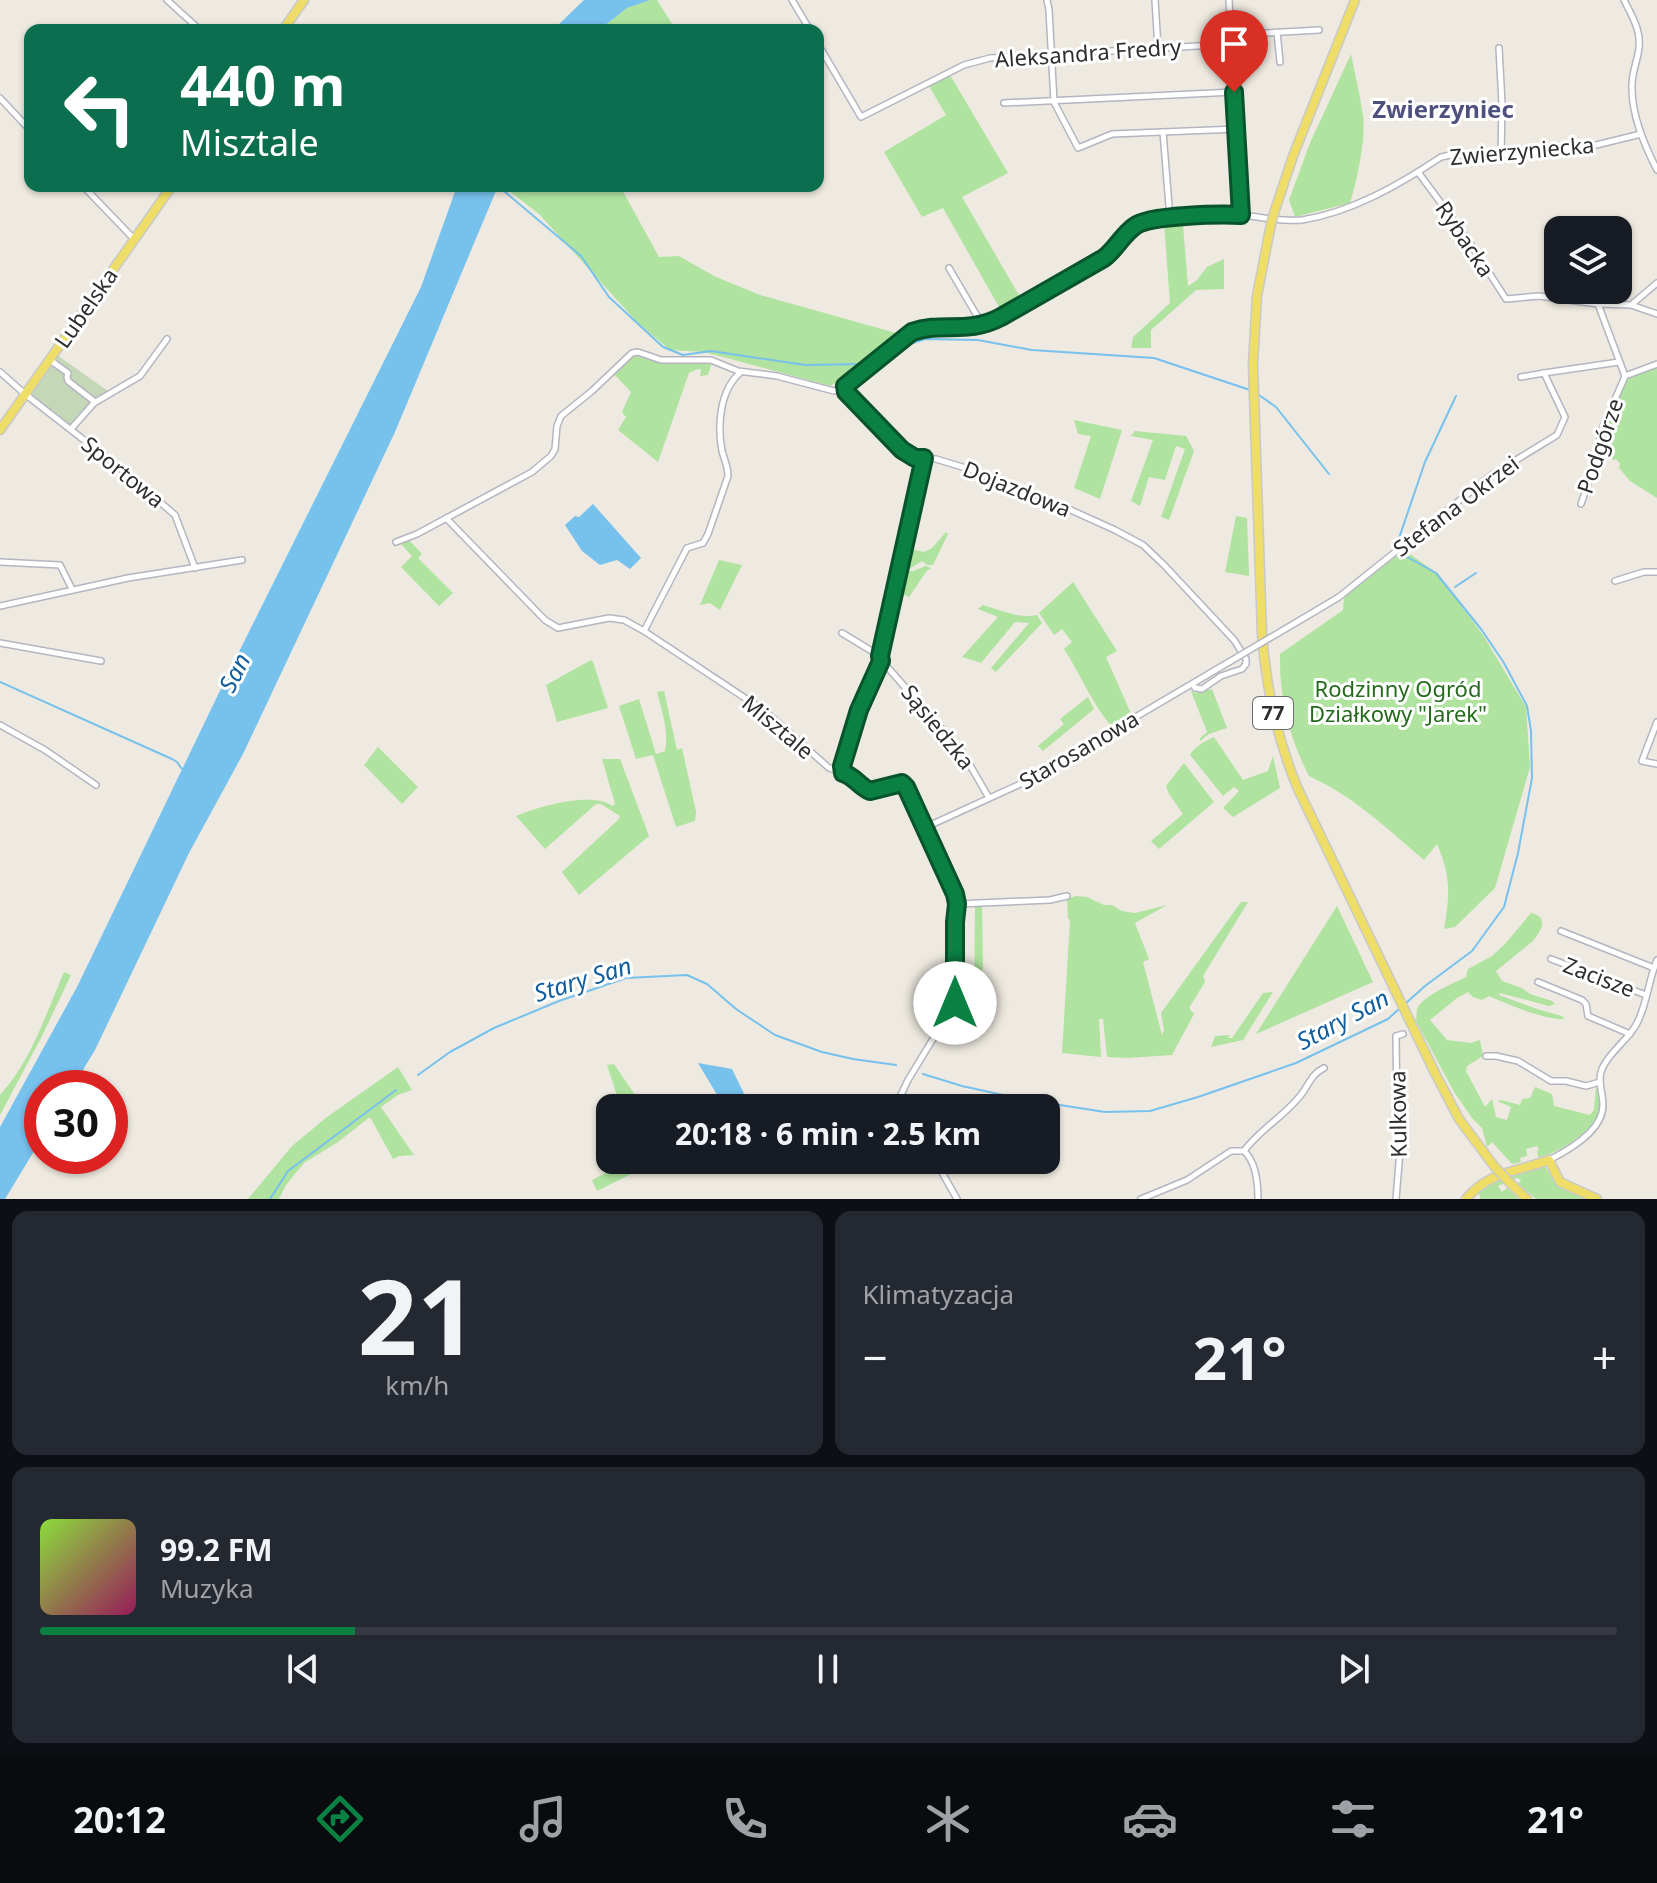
<!DOCTYPE html>
<html lang="pl">
<meta charset="utf-8">
<style>
:root{--surface:#171b24;--page:#242831;--text:#f1f3f6;--muted:#9ea1a6;--line:#363941;--accent:#0b8043}
body{margin:0;font-family:"Noto Sans",sans-serif;background:var(--page);color:var(--text);height:100vh;display:flex;flex-direction:column;font-size:30px;white-space:nowrap}
*{box-sizing:border-box;margin:0}
p{font-size:26px;color:var(--muted)}
.icon{flex:none;width:44px;height:44px;fill:none;stroke:currentColor;stroke-width:2;stroke-linecap:round;stroke-linejoin:round}
.map{position:relative;height:1199px;overflow:hidden}
.details{display:flex;flex-direction:column;gap:12px;padding:12px;background:#0d0f14;flex:1}
.details>*{flex:none}
.hud{position:absolute;left:24px;top:24px;width:800px;height:168px;border-radius:16px;box-shadow:0 2px 6px #0004;background:#0b6e4f;color:#fff;overflow:hidden}
.tools{position:absolute;left:1544px;top:216px;display:grid;gap:16px}
.tools a{display:grid;place-items:center;width:88px;height:88px;border-radius:16px;background:var(--surface);box-shadow:0 2px 6px #0004;font-size:40px}
.speed{position:absolute;left:24px;top:1070px;display:flex;gap:16px;font-size:40px;font-weight:700;text-align:center}
.speed>*{display:grid;place-content:center;width:104px;height:104px;border-radius:50%;background:var(--surface);box-shadow:0 2px 6px #0004;line-height:1}
.speed .limit{border:12px solid #d22;background:#fff;color:#111}
.pin{position:absolute;display:grid;place-items:center;width:68px;height:68px;color:#fff;margin:-82px -34px;border-radius:50% 50% 50% 0;rotate:-45deg;box-shadow:0 0 8px #0007}
.pin .icon{rotate:45deg}
.me{position:absolute;width:88px;margin:-44px;rotate:0deg;stroke-linejoin:round;filter:drop-shadow(0 0 6px #0008)}
.turn{display:flex;align-items:center;gap:28px;height:168px;padding:0 24px;font-size:36px}
.turn .icon{width:104px;height:104px;stroke-width:2.5}
.turn b{display:block;font-size:56px;line-height:68px}
.big{font-size:60px;font-weight:700;line-height:1.1}
.details .tile{flex:1;display:flex;flex-direction:column;justify-content:center;gap:12px;min-width:0;padding:0 28px;border-radius:16px;background:var(--page)}
.details .dial{align-items:center;gap:0}
.dial b{font-size:104px;line-height:1}
.song{display:flex;align-items:center;gap:24px}
.cover{width:96px;height:96px;border-radius:12px;background:linear-gradient(135deg,hsl(90 70% 55%),hsl(330 70% 35%))}
.played{height:8px;border-radius:4px;background:linear-gradient(90deg,var(--accent) 20%,var(--line) 20%)}
.keys{display:flex;justify-content:space-around;direction:ltr}
.heat{display:flex;justify-content:space-between;align-items:center;font-size:44px;direction:ltr}
.details .tiles{flex:1;display:grid;gap:12px;grid-template-columns:1fr 1fr}
.tile:last-child{grid-column:span 2}
.trip{position:absolute;left:596px;top:1094px;width:464px;height:80px;border-radius:16px;background:var(--surface);box-shadow:0 2px 6px #0004;font-weight:700;line-height:80px;text-align:center}
.menu{display:flex;height:128px;justify-content:space-around;align-items:center;background:#090b0e;color:var(--muted)}
.menu .icon{width:56px;height:56px}
.menu .on{color:var(--accent)}
.menu b{font-size:36px;color:var(--text)}
.map>svg:first-child{display:block}
</style>
<div class="map">
<svg width="1657" height="1199" viewBox="0 0 1657 1199">
<rect width="100%" height="100%" fill="#eeeae1"/>
<g fill="#afe39f">
<polygon points="650,0 657,0 676,30 599,30 627,8"/>
<path d="M1351,54C1355,74 1360,95 1363,116C1366,139 1357,181 1350,203L1295,217L1289,200L1310,143Z"/>
<polygon points="950,75 1008,173 962,197 1023,302 1003,314 943,208 922,217 884,152 946,115 929,86"/>
<polygon points="503,186 620,186 659,257 679,256 714,276 760,295 896,333 831,386 704,352 670,350 637,322 539,214"/>
<polygon points="1164,223 1183,225 1188,286 1196,281 1207,267 1224,259 1224,289 1196,290 1151,330 1151,348 1131,348 1133,337 1170,303"/>
<polygon points="636,355 666,363 712,362 708,375 700,376 701,369 695,370 689,373 658,462 618,430 626,417 622,412 631,392 613,373 630,357"/>
<polygon points="1657,362 1657,498 1630,481 1619,468 1620,464 1616,459 1613,460 1597,447 1621,377 1628,372"/>
<polygon points="1074,420 1122,430 1100,499 1074,488 1091,436 1078,434"/>
<polygon points="1135,431 1186,436 1194,451 1169,520 1161,517 1185,449 1176,446 1165,480 1149,477 1140,506 1131,501 1153,440 1131,436"/>
<polygon points="1236,516 1247,518 1249,576 1225,572"/>
<polygon points="946,532 948,534 933,565 927,565 922,561 908,570 913,571 926,566 931,568 926,572 909,597 898,592 906,548 924,552 932,548"/>
<polygon points="408,539 422,554 418,558 453,593 439,606 401,567 412,556 400,543"/>
<path d="M1404,550L1437,573L1483,635L1526,707L1530,767L1495,888L1455,927L1444,929C1450,894 1451,877 1437,844L1424,860C1385,827 1356,798 1309,776C1289,738 1279,697 1280,654L1343,610L1344,597Z"/>
<polygon points="719,560 742,565 720,610 710,603 700,605"/>
<path d="M1073,582L1117,651L1106,657L1132,716L1112,727C1092,704 1081,675 1064,649L1072,642L1062,629L1054,635L1039,613Z"/>
<path d="M983,605C1001,610 1019,619 1037,615L1042,623L996,672L991,668L1029,623L1015,622L981,663L962,657L998,617L978,609Z"/>
<polygon points="591,660 593,662 608,708 557,722 546,685"/>
<polygon points="1212,689 1227,728 1209,734 1200,741 1200,738 1207,732 1191,691 1196,693"/>
<path d="M664,691L677,750L682,748L696,812L695,821L676,827L653,755L636,759L619,706L639,699L656,754L665,751C669,730 662,712 657,692Z"/>
<polygon points="1088,697 1094,709 1043,751 1038,746 1064,724 1060,719"/>
<path d="M1214,737L1243,780L1268,771L1273,756L1280,788L1233,817L1223,808L1239,791L1234,787L1223,796L1190,755C1195,746 1205,741 1214,737Z"/>
<polygon points="378,747 418,787 402,804 364,765"/>
<path d="M602,759H620L649,836L579,895L562,872L619,819L620,816L601,804H596L545,849L516,816C540,806 591,791 613,806L615,804Z"/>
<polygon points="1184,763 1214,802 1159,849 1151,841 1183,814 1169,794 1166,786"/>
<polygon points="1076,896 1087,897 1104,905 1112,905 1122,911 1135,913 1167,905 1135,923 1149,959 1143,962 1162,1035 1164,1030 1161,1013 1241,902 1248,902 1203,976 1205,982 1189,1008 1194,1014 1172,1055 1128,1058 1107,1057 1103,1019 1099,1019 1101,1057 1062,1053 1070,920 1068,918 1067,899"/>
<polygon points="975,906 982,906 983,968 979,976 978,1010 974,1009"/>
<polygon points="1337,906 1373,982 1256,1034"/>
<path d="M1531,913C1549,917 1542,930 1533,941L1496,971L1502,981L1522,988L1530,994L1552,1001L1555,1004L1549,1006L1500,993L1499,995L1540,1010L1562,1016L1565,1019C1547,1021 1507,1004 1489,996L1482,1000L1473,997L1468,992L1457,998L1430,1020L1447,1040L1471,1043L1480,1040L1483,1056L1467,1066L1466,1071L1485,1107L1492,1099L1496,1117L1507,1120L1511,1107L1497,1101L1501,1100L1520,1105L1522,1099L1530,1098L1535,1087L1552,1094L1554,1106L1590,1115L1594,1110L1596,1086C1598,1094 1601,1103 1599,1112C1595,1130 1555,1156 1538,1157L1537,1151L1539,1150L1537,1146L1526,1149L1527,1156L1520,1158L1521,1162L1512,1164L1492,1142L1487,1147L1482,1128L1472,1118L1454,1092L1416,1021C1417,1017 1416,1010 1418,1007C1425,995 1454,983 1466,977L1468,969L1492,956L1505,944Z"/>
<path d="M64,972L71,975L42,1036L0,1115V1095C31,1061 46,1014 64,972Z"/>
<polygon points="1273,992 1243,1040 1211,1047 1215,1036 1230,1035 1228,1038 1232,1038 1263,993"/>
<polygon points="614,1064 644,1108 621,1108 607,1065"/>
<polygon points="398,1067 412,1090 398,1095 381,1107 414,1155 399,1156 393,1159 370,1117 338,1142 304,1163 286,1185 279,1199 248,1199 292,1146 327,1117"/>
<polygon points="631,1160 659,1160 597,1191 592,1180"/>
<path d="M1545,1167C1550,1172 1551,1179 1557,1184C1565,1192 1580,1195 1591,1199H1536L1518,1184L1521,1180L1517,1178L1498,1186L1502,1192L1507,1188L1519,1199H1480L1479,1191L1498,1179Z"/>
</g>
<polygon fill="#c4d8b8" points="57,355 108,391 95,398 73,425 70,425 28,395"/>
<g fill="#77c1ed">
<polygon points="584,0 650,0 627,8 599,30 553,30"/>
<polygon points="457,186 498,186 395,432 243,754 189,853 95,1050 72,1088 42,1088 42,1138 5,1199 0,1199 0,1127 77,987 229,672 421,287"/>
<polygon points="593,504 641,558 630,569 617,560 600,565 582,551 565,525 575,516 579,517"/>
<polygon points="698,1063 732,1069 751,1108 725,1108"/>
</g>
<g fill="none" stroke-linecap="round" stroke-linejoin="round">
<g stroke="#77c1ed" stroke-width="2">
<polyline points="498,186 581,256 609,297 663,347 683,355 711,351 805,365 865,364"/>
<polyline points="872,369 881,367 910,344 925,339 978,340 1032,350 1154,358 1250,390"/>
<polyline points="1259,395 1276,407 1329,474"/>
<polyline points="1455,587 1476,573"/>
<polyline points="0,682 172,759 177,762 182,769"/>
<polyline points="1405,1004 1425,986 1472,951 1504,907 1518,853 1532,778 1531,731 1527,706 1504,663 1481,629 1436,573 1400,553 1396,547 1425,462 1456,396"/>
<polyline points="923,1074 962,1086 1021,1099 1105,1112 1150,1111 1198,1097 1296,1063 1388,1019 1400,1008"/>
<polyline points="418,1075 450,1052 494,1028 559,1001 626,978 687,975 707,984 736,1009 775,1035 822,1052 853,1059 896,1065"/>
<polyline points="270,1199 288,1171 396,1090"/>
</g>
<defs>
<g id="minor">
<polyline points="167,0 200,30"/>
<polyline points="792,0 810,30"/>
<polyline points="1047,0 1049,10 1054,102 1078,148 1112,134 1237,129"/>
<polyline points="1155,0 1158,48"/>
<polyline points="1229,0 1241,215"/>
<path d="M1624,0C1633,18 1643,33 1638,54C1636,64 1632,74 1632,85C1631,114 1644,144 1657,170"/>
<polyline points="1277,32 1280,62"/>
<polyline points="1231,35 1319,30"/>
<polyline points="818,44 861,117 964,65 990,58 1232,44"/>
<polyline points="1499,48 1502,104 1501,156"/>
<polyline points="0,98 30,130"/>
<polyline points="1004,103 1234,92"/>
<polyline points="1163,132 1170,218"/>
<polyline points="1418,172 1466,237 1506,299 1539,296 1598,304 1631,305 1657,314"/>
<polyline points="83,186 134,239"/>
<polyline points="949,268 983,326"/>
<polyline points="1598,304 1625,376"/>
<polyline points="1631,305 1657,283"/>
<polyline points="50,360 68,373 67,377 68,381 95,402"/>
<polyline points="0,372 25,394 125,472 175,515 195,568"/>
<polyline points="1521,377 1544,373"/>
<path d="M845,386L912,332C944,321 968,335 1001,317L1104,258C1116,248 1125,230 1138,224C1155,216 1222,214 1242,215C1261,217 1283,222 1302,220C1352,212 1399,185 1441,157L1451,155L1494,156L1559,151L1584,148L1641,134"/>
<polyline points="71,429 94,403 140,376 167,339"/>
<polyline points="1581,504 1598,455 1601,431 1623,381 1625,376 1657,364"/>
<polyline points="446,518 545,620 558,628 609,618 624,620 644,631 766,712 829,768 849,774 864,788 870,791 902,783 906,787 955,894 957,904 955,922 954,1013 936,1034 908,1080 900,1097 903,1108"/>
<polyline points="396,542 417,534 532,472 551,456 555,449 557,426 561,416 592,391 632,353 638,352 661,360 711,360 738,371 777,376 834,391 845,386 846,392 902,450 915,458 936,459 969,469 1006,485 1042,497 1115,530 1143,545 1164,565 1234,640 1246,659 1246,664 1242,669 1221,676 1202,689 1195,688 1193,684"/>
<polyline points="0,562 60,565 72,589"/>
<polyline points="1615,581 1644,572 1657,572"/>
<polyline points="0,606 128,578 242,560"/>
<polyline points="1302,619 1339,597 1490,476 1557,435 1565,417 1544,373 1619,362"/>
<path d="M644,631L687,548L703,543L708,534L728,476C728,466 724,459 722,451C717,425 720,389 741,372"/>
<polyline points="842,633 880,656"/>
<polyline points="0,643 101,661"/>
<polyline points="882,661 963,753 989,798"/>
<polyline points="1657,722 1642,761 1657,764"/>
<polyline points="0,725 45,750 96,785"/>
<polyline points="843,773 842,766 859,710 881,661 880,656 924,458"/>
<polyline points="924,828 1027,781 1229,662"/>
<polyline points="957,904 1050,900 1067,896"/>
<polyline points="1561,931 1654,968"/>
<polyline points="1551,959 1646,995"/>
<polyline points="1538,982 1582,1000 1586,1004 1588,1016 1630,1034"/>
<polyline points="1486,1056 1496,1056 1518,1061 1551,1081 1566,1081 1586,1086 1600,1082"/>
<path d="M1244,1151C1261,1128 1288,1114 1303,1092C1310,1082 1313,1073 1324,1068"/>
<polyline points="935,1160 957,1199"/>
<path d="M1549,1160C1569,1150 1603,1131 1603,1105C1603,1093 1597,1081 1602,1069C1609,1052 1627,1041 1636,1025C1647,1006 1648,981 1657,960"/>
<path d="M1141,1199L1187,1180L1231,1151H1244C1256,1162 1258,1183 1258,1199"/>
<polyline points="1396,1199 1400,1151 1397,1115 1396,1036 1403,1034"/>
</g>
<g id="major">
<polyline points="283,30 304,0"/>
<polyline points="1275,210 1293,156 1355,0"/>
<path d="M1271,224L1257,296L1253,364L1262,634C1266,688 1277,739 1298,789L1435,1073L1459,1119L1494,1166"/>
<polyline points="0,430 172,186"/>
<polyline points="1509,1182 1527,1199"/>
<path d="M1466,1199C1489,1171 1517,1172 1549,1160L1560,1182L1597,1199"/>
</g>
</defs>
<use href="#minor" stroke="#b4b5c0" stroke-width="8"/>
<use href="#major" stroke="#c9c9c9" stroke-width="11"/>
<use href="#minor" stroke="#fff" stroke-width="5"/>
<use href="#major" stroke="#ed6" stroke-width="8"/>
<defs>
<polyline id="minor-bridge" points="1229,662 1302,619"/>
<g id="major-bridge">
<polyline points="1271,224 1275,210"/>
<polyline points="1494,1166 1509,1182"/>
</g>
</defs>
<use href="#minor-bridge" stroke="#b4b5c0" stroke-width="8" stroke-linecap="butt"/>
<use href="#major-bridge" stroke="#c9c9c9" stroke-width="11" stroke-linecap="butt"/>
<use href="#minor-bridge" stroke="#fff" stroke-width="5"/>
<use href="#major-bridge" stroke="#ed6" stroke-width="8"/>
</g>
<g fill="none" stroke-linecap="round" stroke-linejoin="round">
<defs>
<path id="route" d="M955,1003V922L957,904L955,894L906,787L902,783L870,791C860,787 854,776 843,773L842,766L859,710L881,661L880,656L924,458H915L902,450L846,392L845,386L912,332C943,321 967,335 1001,317L1104,258C1116,249 1123,234 1135,226C1149,215 1221,214 1241,215L1234,92"/>
</defs>
<use href="#route" stroke="#07532c" stroke-width="20"/>
<use href="#route" stroke="#0b8043" stroke-width="14"/>
</g>
<g text-anchor="middle" stroke-width="6" stroke-linejoin="round" paint-order="stroke">
<rect fill="#fff" stroke="#6d6d6d" stroke-width="2" x="1253" y="697" width="40" height="32" rx="6"/>
<g font-size="20" font-weight="bold" fill="#2e2e2e">
<text x="1273" y="720">77</text>
</g>
<g font-size="22" fill="#2e2e2e" stroke="#fff">
<text transform="translate(1088 53) rotate(-4)" y="8">Aleksandra Fredry</text>
<text transform="translate(1522 151) rotate(-5)" y="8">Zwierzyniecka</text>
<text transform="translate(1465 239) rotate(56)" y="8">Rybacka</text>
<text transform="translate(86 308) rotate(-55)" y="8">Lubelska</text>
<text transform="translate(1600 446) rotate(-71)" y="8">Podgórze</text>
<text transform="translate(123 472) rotate(39)" y="8">Sportowa</text>
<text transform="translate(1017 489) rotate(22)" y="8">Dojazdowa</text>
<text transform="translate(1456 506) rotate(-37)" y="8">Stefana Okrzei</text>
<text transform="translate(778 727) rotate(40)" y="8">Misztale</text>
<text transform="translate(938 727) rotate(51)" y="8">Sąsiedzka</text>
<text transform="translate(1079 750) rotate(-30)" y="8">Starosanowa</text>
<text transform="translate(1599 977) rotate(21)" y="8">Zacisze</text>
<text transform="translate(1398 1114) rotate(-91)" y="8">Kulkowa</text>
</g>
<g font-size="22" fill="#256b1d" stroke="#fff">
<text x="1398" y="697">Rodzinny Ogród<tspan x="1398" dy="25">Działkowy "Jarek"</tspan></text>
</g>
<g font-size="24" font-weight="bold" fill="#4e517e" stroke="#fff">
<text x="1443" y="118">Zwierzyniec</text>
</g>
<g font-size="24" font-style="italic" fill="#115e9f" stroke="#fff">
<text transform="translate(235 673) rotate(-63)" y="8">San</text>
<text transform="translate(583 980) rotate(-17)" y="8">Stary San</text>
<text transform="translate(1343 1020) rotate(-28)" y="8">Stary San</text>
</g>
</g>
</svg>
<div class="tools">
<a><svg class="icon" aria-label="layers" viewBox="0 0 24 24"><path d="M12 4l9 5-9 5-9-5zM3 14l9 5 9-5"/></svg></a>
</div>
<div class="speed"><div class="limit">30</div></div>
<div class="pin" style="left:1234px;top:92px;background:#d93025"><svg class="icon" aria-label="arrive" viewBox="0 0 24 24"><path d="M6 21V4h12l-3 4 3 4H6"/></svg></div>
<svg class="me" style="left:955px;top:1003px" viewBox="-20 -20 40 40"><circle r="19" fill="#fff"/><path d="M0-13L10 11 0 6-10 11z" fill="#0b8043"/></svg>
<div class="trip">20:18 · 6 min · 2.5 km</div>
<div class="hud">
<div class="turn"><svg class="icon" aria-label="left" viewBox="0 0 24 24"><path d="M17 20v-9H6M10 6l-5 5 5 5"/></svg><div><b>440 m</b>Misztale</div></div>
</div>
</div>
<section class="details">
<div class="tiles">
<div class="tile dial"><b>21</b><p>km/h</p></div>
<div class="tile"><p>Klimatyzacja</p>
<div class="heat"><a>−</a><b class="big">21°</b><a>+</a></div>
</div>
<div class="tile">
<div class="song"><i class="cover"></i><div><b>99.2 FM</b><p>Muzyka</p></div></div>
<div class="played"></div>
<div class="keys"><svg class="icon" aria-label="previous" viewBox="0 0 24 24"><path d="M18 5L8 12l10 7zM5 5v14"/></svg><svg class="icon" aria-label="pause" viewBox="0 0 24 24"><path d="M8 5v14M16 5v14"/></svg><svg class="icon" aria-label="next" viewBox="0 0 24 24"><path d="M6 5l10 7-10 7zM19 5v14"/></svg></div>
</div>
</div>
</section>
<nav class="menu">
<b>20:12</b>
<svg class="icon on" aria-label="directions" viewBox="0 0 24 24"><path d="M12 3l9 9-9 9-9-9zM9 14v-3h6M13 9l2 2-2 2"/></svg>
<svg class="icon" aria-label="music" viewBox="0 0 24 24"><path d="M9 18V5l10-2v13"/><circle cx="6" cy="18" r="3"/><circle cx="16" cy="16" r="3"/></svg>
<svg class="icon" aria-label="phone" viewBox="0 0 24 24"><path d="M5 4h4l2 5-3 2q2 4 5 5l2-3 5 2v4C11 20 4 13 5 4z"/></svg>
<svg class="icon" aria-label="climate" viewBox="0 0 24 24"><path d="M12 3v18M4 7l16 10M4 17L20 7"/></svg>
<svg class="icon" aria-label="car" viewBox="0 0 24 24"><path d="M5 17H2v-5l4-1 3-4h7l3 4 3 1v5h-3M9 17h6M6 11h13"/><circle cx="7" cy="17" r="2"/><circle cx="17" cy="17" r="2"/></svg>
<svg class="icon" aria-label="filters" viewBox="0 0 24 24"><path d="M4 7h16M4 17h16"/><circle cx="9" cy="7" r="2"/><circle cx="15" cy="17" r="2"/></svg>
<b>21°</b>
</nav>
